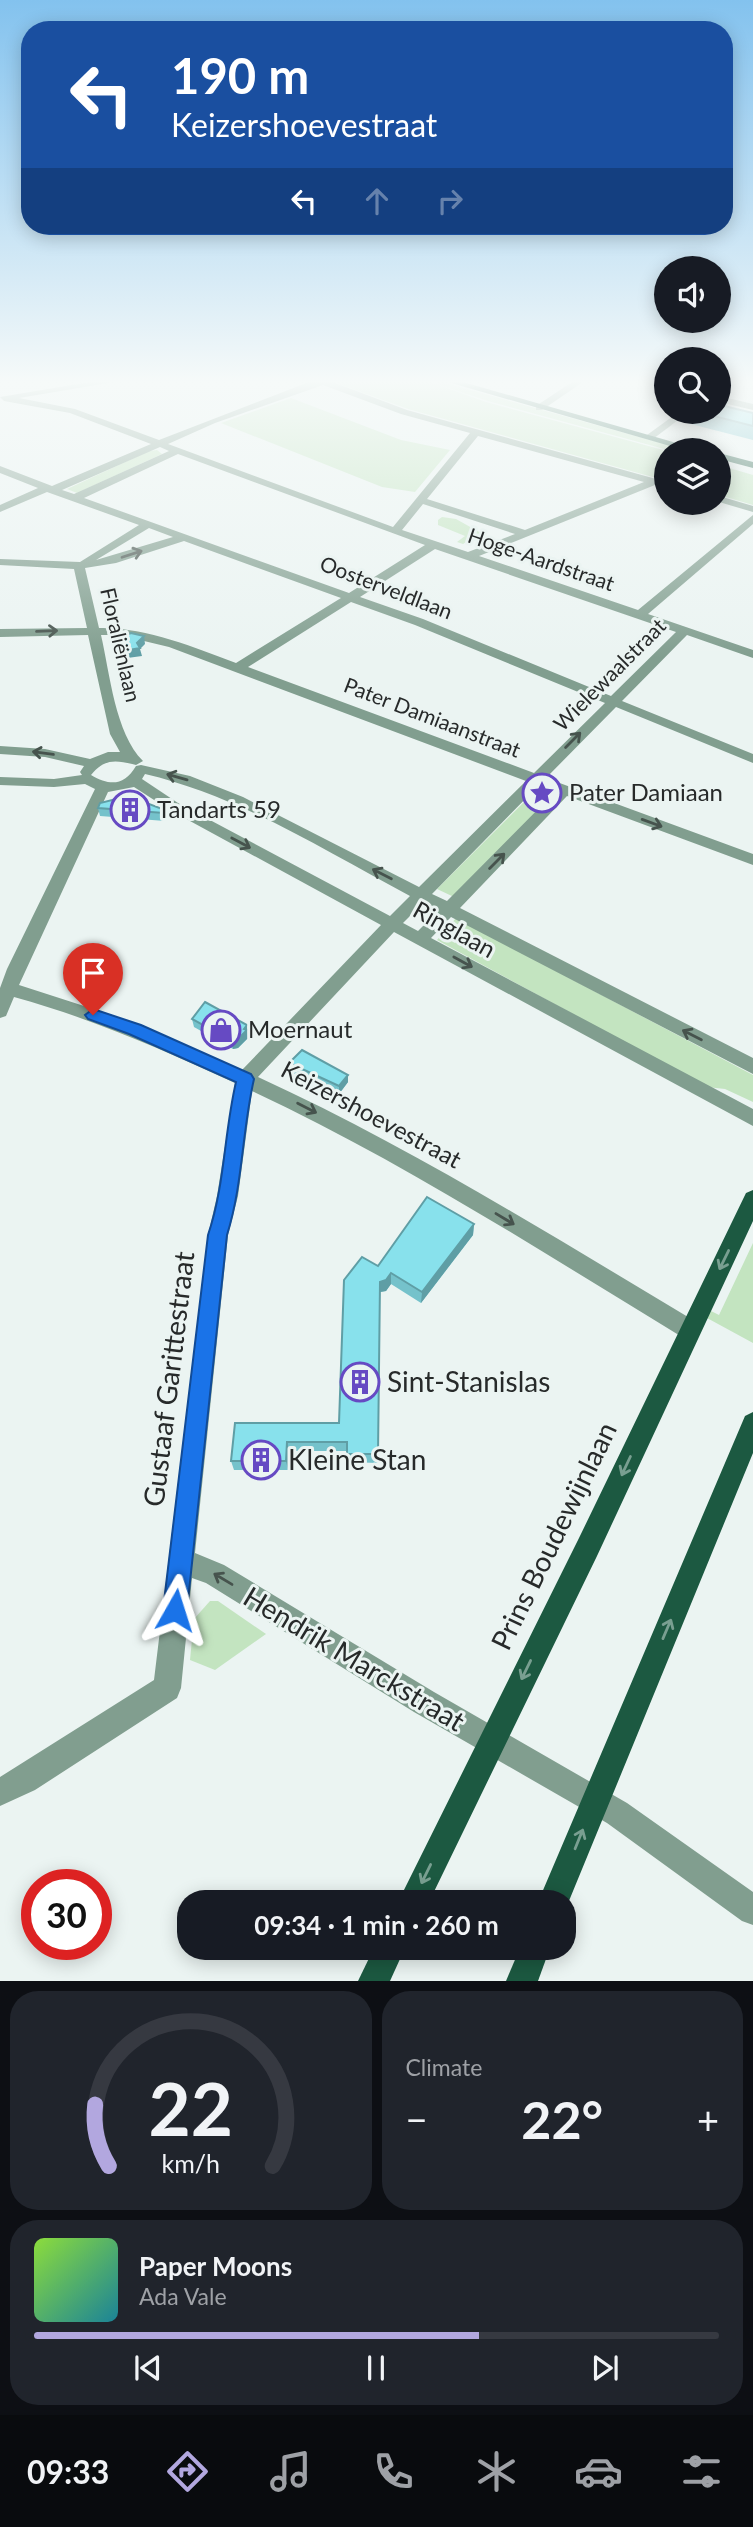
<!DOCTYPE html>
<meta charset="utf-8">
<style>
:root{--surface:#171b24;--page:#20242c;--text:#f1f3f6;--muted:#9ea1a6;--line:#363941;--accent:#b2a7df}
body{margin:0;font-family:Lato,sans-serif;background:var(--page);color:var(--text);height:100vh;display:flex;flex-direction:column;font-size:26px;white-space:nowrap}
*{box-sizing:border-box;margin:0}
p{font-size:23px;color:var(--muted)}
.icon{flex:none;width:38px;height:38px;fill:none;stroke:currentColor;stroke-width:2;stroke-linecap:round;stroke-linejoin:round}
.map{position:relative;height:1981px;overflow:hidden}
.sheet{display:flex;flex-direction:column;gap:10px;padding:10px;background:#0d0f14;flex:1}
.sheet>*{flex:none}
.top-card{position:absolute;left:21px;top:21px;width:712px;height:214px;border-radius:28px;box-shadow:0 4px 18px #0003;background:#1a4fa0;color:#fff;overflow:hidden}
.controls{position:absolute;left:654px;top:256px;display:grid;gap:14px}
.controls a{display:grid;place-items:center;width:77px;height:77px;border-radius:50%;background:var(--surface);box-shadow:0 4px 18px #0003;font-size:35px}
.speed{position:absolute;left:21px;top:1869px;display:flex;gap:14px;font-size:35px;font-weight:700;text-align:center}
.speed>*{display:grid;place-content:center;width:91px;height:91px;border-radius:50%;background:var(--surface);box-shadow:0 4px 18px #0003;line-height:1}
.speed .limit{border:10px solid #d22;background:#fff;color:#111}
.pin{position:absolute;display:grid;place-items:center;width:60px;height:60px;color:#fff;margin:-72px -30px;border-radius:50% 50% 50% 0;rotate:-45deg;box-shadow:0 0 7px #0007}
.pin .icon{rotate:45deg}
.me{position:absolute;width:77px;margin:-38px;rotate:6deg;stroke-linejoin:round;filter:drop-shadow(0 0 5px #0008)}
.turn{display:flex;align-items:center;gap:24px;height:147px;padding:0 35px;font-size:32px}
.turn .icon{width:91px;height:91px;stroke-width:2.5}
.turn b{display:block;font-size:49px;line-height:60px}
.lanes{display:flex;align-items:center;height:66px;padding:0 35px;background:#0003;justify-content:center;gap:35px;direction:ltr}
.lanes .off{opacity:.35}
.big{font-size:52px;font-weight:700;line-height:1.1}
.sheet .tile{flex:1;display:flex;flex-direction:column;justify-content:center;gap:10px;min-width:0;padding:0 24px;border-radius:28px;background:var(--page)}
.sheet .dial{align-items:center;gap:0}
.dial svg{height:182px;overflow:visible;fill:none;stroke:var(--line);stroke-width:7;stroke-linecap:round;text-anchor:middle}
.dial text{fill:var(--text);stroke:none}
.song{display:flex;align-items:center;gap:21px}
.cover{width:84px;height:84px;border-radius:10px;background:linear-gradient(135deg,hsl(90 70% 55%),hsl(190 70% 35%))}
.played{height:7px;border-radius:4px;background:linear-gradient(90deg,var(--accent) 65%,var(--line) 65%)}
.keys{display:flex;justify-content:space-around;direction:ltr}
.heat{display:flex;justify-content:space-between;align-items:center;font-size:38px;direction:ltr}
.sheet .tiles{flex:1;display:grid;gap:10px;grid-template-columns:1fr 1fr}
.tile:last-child{grid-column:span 2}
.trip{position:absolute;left:177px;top:1890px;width:399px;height:70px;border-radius:28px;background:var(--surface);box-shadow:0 4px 18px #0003;font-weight:700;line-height:70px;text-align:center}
.tabs{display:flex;height:112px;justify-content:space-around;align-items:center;background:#090b0e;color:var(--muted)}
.tabs .icon{width:49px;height:49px}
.tabs .selected{color:var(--accent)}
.tabs b{font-size:32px;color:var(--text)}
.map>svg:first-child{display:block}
</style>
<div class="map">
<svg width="753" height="1981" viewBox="0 0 753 1981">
<rect width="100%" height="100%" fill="#ebf4f2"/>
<g fill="#c3e4c0">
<polygon points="328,380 424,380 486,402 667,451 667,481 408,409"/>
<polygon points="442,382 686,450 668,450 488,401 437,384"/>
<polygon points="291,398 401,440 450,450 415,492 382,487 221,423"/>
<polygon points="157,450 162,454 77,493 67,489 149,451"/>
<polygon points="719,465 753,475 753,505 719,495"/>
<polygon points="442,517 456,519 481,533 463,544 457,542 465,536 438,525 438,520"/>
<polygon points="542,788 549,791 552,796 454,897 437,889 536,790"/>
<polygon points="456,918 753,1075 753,1102 725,1089 707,1087 437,940"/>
<polygon points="753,1243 753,1343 707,1318 711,1311 719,1315"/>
<polygon points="210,1601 218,1601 266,1634 215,1670 190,1660 194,1619"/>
</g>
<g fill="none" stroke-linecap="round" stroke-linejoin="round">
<g fill="#819e8f" fill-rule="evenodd">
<path d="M102,380H126L19,398L75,409L159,440L314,380H327L407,410L667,482V488L655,485L479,556L638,610L753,515V524L648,614L753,650V658L687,635L622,701L753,754V763L616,707L546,778L753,854V865L567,796L460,908L753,1058V1074L451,917L431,938L753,1109V1126L394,932L258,1077C411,1147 554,1237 698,1323L701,1330L698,1337L690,1341L682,1337C542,1252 402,1161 252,1091L238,1196L228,1235L195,1553L224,1565L434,1692L627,1803L753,1892V1925L742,1921L607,1823L414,1712L206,1583L192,1578L181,1688L177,1698L35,1790L0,1806V1777L154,1680L208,1235L217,1196L235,1083C163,1050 91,1018 14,997L6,1016L0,1018V988L7,969L95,789L85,784L54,787L0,785V777L54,779L82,775L80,772L84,766L45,757L0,754V746L45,749L90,759L108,752H120L110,734L88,635L0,637V629L87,628L74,569L0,565V559L80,562L139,525L47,492L0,512V505L38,488L0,473V466L52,486L151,444L70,413L4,401L0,397ZM323,385L401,414L470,433L393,527L168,444L215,423ZM478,436L644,482L525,530L427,499ZM160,447L169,451L74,494L62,490ZM178,454L425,545L349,593L84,498ZM423,504L515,534L468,552L402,530ZM149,528L173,537L96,560ZM184,541L341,598L236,663C193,647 146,627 99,628L85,568L116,563ZM435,549L676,632L611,696L423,619L360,597ZM351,602L415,625L605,703L534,773L248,667ZM101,635H119L169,647L526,781L419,887L243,797L190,776L141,765L136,766C124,786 110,786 91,775C105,758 116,760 136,765L143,761C115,733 110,674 101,635ZM145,774C240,796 325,851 410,896L390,916L178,803L142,779ZM539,785L555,792L447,901L432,894ZM134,787L168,809L381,925L242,1070L115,1016L19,985L108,792ZM423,903L438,911L418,931L403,923Z"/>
<polygon points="575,380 586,380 542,410 536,410 536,406"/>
<polygon points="642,380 667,383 667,389 643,382"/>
<polygon points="723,380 733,380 719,390 719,383"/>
<polygon points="719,396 753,404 753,410 719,402"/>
<polygon points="680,411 690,411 653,439 647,439 647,435"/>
<polygon points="719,496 753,506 753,512 719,502"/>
</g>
<g fill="#1c5941" fill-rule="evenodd">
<polygon points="441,380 456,380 701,450 684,450"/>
<polygon points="719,453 753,462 753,468 719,459"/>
<polygon points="753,1190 753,1221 597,1556 429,1902 398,1902 579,1538 746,1193"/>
<polygon points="753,1412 753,1453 564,1913 564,1902 538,1902 745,1416"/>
<polygon points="374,1948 405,1948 390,1981 358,1981"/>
<polygon points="520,1948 550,1948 538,1981 506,1981"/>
</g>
</g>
<g fill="#75c2cb">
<polygon points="728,399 727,407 753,426 753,440 687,423 689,411 719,411"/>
<polygon points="98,808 165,810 166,818 165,821 100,816"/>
<polygon points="192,1019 247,1025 248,1038 238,1048 233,1049 194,1027"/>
<polygon points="289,1063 348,1075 348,1082 339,1094 289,1071"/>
<polygon points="474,1224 473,1235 421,1303 391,1284 386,1291 380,1292 378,1463 348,1462 347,1451 289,1451 288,1470 234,1470 231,1461 339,1423 378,1266"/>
</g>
<g fill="#5f9ea5">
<polygon points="728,399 726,411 720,405"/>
<polygon points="144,636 145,644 140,649 142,656 120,659 118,652"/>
<polygon points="247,1025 248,1038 238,1048 233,1049 232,1041"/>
<polygon points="348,1075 348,1082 339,1094 339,1086"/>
<polygon points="474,1224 473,1235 421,1303 422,1292"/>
<polygon points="391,1273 391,1284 386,1291 380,1292 378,1463 380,1282"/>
<polygon points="287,1442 289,1451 288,1470 286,1461"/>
</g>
<g fill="#88e1ec" stroke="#5f9ea5" stroke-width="2">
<polygon points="719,396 728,399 720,405 753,413 753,426 694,411 719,411"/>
<polygon points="131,633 144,636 137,643 140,648 118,652 116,642"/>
<polygon points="128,796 165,810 164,813 98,808 100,803"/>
<polygon points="205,1002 247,1025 244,1029 247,1030 237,1040 232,1041 192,1019"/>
<polygon points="302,1050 348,1075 339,1086 289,1063"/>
<polygon points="427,1197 474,1224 422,1292 391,1273 386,1280 380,1282 378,1454 347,1454 347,1442 287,1442 286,1461 231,1461 235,1423 339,1423 344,1280 362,1257 378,1266"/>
</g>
<defs><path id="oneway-shaft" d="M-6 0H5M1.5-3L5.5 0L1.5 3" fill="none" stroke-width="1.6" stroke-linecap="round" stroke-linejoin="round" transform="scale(1.75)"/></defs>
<g stroke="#46534d">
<use href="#oneway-shaft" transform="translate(132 554) rotate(-18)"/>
<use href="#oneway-shaft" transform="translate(47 631) rotate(-2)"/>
<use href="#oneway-shaft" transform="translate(573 740) rotate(-45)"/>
<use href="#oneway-shaft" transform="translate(43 753) rotate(-172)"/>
<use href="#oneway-shaft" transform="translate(177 777) rotate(-164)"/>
<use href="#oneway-shaft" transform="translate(652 823) rotate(20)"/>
<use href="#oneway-shaft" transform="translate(241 843) rotate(28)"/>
<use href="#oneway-shaft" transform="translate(497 861) rotate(-45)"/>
<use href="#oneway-shaft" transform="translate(382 874) rotate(-153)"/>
<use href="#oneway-shaft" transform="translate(463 962) rotate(29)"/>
<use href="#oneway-shaft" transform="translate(692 1035) rotate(-153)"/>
<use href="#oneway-shaft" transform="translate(307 1108) rotate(27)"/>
<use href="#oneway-shaft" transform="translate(505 1219) rotate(31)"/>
<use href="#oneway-shaft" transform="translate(223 1579) rotate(-149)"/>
</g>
<g stroke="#799f91">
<use href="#oneway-shaft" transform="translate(724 1260) rotate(116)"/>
<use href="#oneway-shaft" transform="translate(626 1466) rotate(115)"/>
<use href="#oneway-shaft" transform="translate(667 1629) rotate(-67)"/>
<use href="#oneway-shaft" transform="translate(526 1670) rotate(116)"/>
<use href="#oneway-shaft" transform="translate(579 1839) rotate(-68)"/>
<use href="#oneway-shaft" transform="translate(426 1874) rotate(116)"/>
</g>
<linearGradient id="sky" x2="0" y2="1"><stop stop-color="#83c2ee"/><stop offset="0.58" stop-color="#f6faf9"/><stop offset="1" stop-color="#f6faf9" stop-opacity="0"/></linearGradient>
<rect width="753" height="658" fill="url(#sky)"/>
<path fill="#1a73e8" stroke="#114b97" stroke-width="2" d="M93,1009L141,1025L251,1074L254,1079C242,1131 243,1184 227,1235L187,1610L183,1619L175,1622L166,1619L163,1610L208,1235C225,1185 224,1133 236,1082L129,1034L88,1019L85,1015Z"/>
<defs>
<symbol id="sight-ring" viewBox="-11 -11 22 22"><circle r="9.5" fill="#ebf4f2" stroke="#664ac3" stroke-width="1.5"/><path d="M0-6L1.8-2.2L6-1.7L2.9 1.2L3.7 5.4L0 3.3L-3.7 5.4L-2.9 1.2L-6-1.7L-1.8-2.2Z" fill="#664ac3"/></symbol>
<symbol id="building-ring" viewBox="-11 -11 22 22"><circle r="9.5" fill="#ebf4f2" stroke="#664ac3" stroke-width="1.5"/><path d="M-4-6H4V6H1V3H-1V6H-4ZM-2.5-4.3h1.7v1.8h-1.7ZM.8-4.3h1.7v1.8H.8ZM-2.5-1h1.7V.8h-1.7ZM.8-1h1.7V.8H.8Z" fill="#664ac3"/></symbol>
<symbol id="shop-ring" viewBox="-11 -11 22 22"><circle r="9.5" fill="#ebf4f2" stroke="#664ac3" stroke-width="1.5"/><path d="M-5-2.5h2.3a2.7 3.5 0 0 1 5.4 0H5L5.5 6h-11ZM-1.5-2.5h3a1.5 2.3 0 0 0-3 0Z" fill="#664ac3"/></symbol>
</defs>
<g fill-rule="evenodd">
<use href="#sight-ring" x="520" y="771" width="44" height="44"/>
<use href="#building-ring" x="108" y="788" width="44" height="44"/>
<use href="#shop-ring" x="199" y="1008" width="44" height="44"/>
<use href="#building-ring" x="338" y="1360" width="44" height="44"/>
<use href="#building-ring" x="239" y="1438" width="44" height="44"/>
</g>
<g text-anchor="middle" stroke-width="6" stroke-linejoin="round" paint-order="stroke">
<g font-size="21" fill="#272a2a" stroke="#ebf4f2">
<text transform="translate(541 560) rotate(19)" y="7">Hoge-Aardstraat</text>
<text transform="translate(386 588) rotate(21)" y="7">Oosterveldlaan</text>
<text transform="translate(120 645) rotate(77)" y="7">Floraliënlaan</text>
<text transform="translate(610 675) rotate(-45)" y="7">Wielewaalstraat</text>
<text transform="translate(432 718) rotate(21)" y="7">Pater Damiaanstraat</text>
</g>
<g font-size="24" fill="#272a2a" stroke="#ebf4f2" text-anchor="start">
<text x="569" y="801">Pater Damiaan</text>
<text x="157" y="818">Tandarts 59</text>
<text x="248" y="1038">Moernaut</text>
</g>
<g font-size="24" fill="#272a2a" stroke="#ebf4f2">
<text transform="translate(454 930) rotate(29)" y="8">Ringlaan</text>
<text transform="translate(371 1115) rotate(28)" y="8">Keizershoevestraat</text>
</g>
<g font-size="28" fill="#272a2a" stroke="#ebf4f2">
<text transform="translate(169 1379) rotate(-83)" y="10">Gustaaf Garittestraat</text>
<text transform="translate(554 1536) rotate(-64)" y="10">Prins Boudewijnlaan</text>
<text transform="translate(354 1659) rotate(31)" y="10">Hendrik Marckstraat</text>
</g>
<g font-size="28" fill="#272a2a" stroke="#ebf4f2" text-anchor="start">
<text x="387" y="1392">Sint-Stanislas</text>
<text x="288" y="1470">Kleine Stan</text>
</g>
</g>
</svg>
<div class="controls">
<a><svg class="icon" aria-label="sound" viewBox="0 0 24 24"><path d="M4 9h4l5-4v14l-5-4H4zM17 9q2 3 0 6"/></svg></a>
<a><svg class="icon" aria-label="search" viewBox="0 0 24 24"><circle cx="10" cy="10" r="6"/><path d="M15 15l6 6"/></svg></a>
<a><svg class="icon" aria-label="layers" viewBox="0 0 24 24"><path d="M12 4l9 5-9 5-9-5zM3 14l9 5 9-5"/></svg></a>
</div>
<div class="speed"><div class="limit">30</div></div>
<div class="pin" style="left:93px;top:1015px;background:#d93025"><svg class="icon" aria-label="arrive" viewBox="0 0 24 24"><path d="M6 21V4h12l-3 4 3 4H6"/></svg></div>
<svg class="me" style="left:175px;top:1610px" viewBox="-20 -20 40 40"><path d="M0-17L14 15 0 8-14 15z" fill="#1a73e8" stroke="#fff" stroke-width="4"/></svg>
<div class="trip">09:34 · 1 min · 260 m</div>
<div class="top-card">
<div class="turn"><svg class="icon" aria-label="left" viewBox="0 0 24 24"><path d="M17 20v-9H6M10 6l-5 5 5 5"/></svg><div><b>190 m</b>Keizershoevestraat</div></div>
<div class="lanes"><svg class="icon" aria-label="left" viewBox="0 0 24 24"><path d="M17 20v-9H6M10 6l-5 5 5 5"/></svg><svg class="icon off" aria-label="ahead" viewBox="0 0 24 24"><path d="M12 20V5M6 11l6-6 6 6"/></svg><svg class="icon off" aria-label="right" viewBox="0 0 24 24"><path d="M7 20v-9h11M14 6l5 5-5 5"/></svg></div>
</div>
</div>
<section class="sheet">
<div class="tiles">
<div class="tile dial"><svg viewBox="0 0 100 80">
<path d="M14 69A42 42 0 1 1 86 69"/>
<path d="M14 69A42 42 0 0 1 8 42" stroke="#b2a7df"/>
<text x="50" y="56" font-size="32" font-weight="700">22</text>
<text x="50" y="72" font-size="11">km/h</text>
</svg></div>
<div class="tile"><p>Climate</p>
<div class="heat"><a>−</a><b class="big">22°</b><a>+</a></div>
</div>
<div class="tile">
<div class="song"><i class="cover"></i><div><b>Paper Moons</b><p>Ada Vale</p></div></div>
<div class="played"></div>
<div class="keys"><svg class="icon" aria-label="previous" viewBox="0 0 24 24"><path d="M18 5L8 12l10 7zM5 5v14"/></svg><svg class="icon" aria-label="pause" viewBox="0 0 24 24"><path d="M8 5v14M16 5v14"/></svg><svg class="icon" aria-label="next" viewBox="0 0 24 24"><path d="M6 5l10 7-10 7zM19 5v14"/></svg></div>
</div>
</div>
</section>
<nav class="tabs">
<b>09:33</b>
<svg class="icon selected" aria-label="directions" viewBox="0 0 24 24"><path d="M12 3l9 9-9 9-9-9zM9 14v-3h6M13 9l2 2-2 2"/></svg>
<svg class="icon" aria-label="music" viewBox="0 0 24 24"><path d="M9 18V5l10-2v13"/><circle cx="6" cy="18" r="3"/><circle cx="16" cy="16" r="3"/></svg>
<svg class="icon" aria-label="phone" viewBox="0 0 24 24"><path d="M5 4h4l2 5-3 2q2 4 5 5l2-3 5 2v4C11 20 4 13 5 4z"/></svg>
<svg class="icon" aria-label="climate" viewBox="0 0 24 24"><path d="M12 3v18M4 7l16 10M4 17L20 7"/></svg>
<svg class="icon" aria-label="car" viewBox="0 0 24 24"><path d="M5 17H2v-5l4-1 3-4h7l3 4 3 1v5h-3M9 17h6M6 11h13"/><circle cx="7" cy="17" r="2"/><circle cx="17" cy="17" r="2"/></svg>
<svg class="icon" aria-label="filters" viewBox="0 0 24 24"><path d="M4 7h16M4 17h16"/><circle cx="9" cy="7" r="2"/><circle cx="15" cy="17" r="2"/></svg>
</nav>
